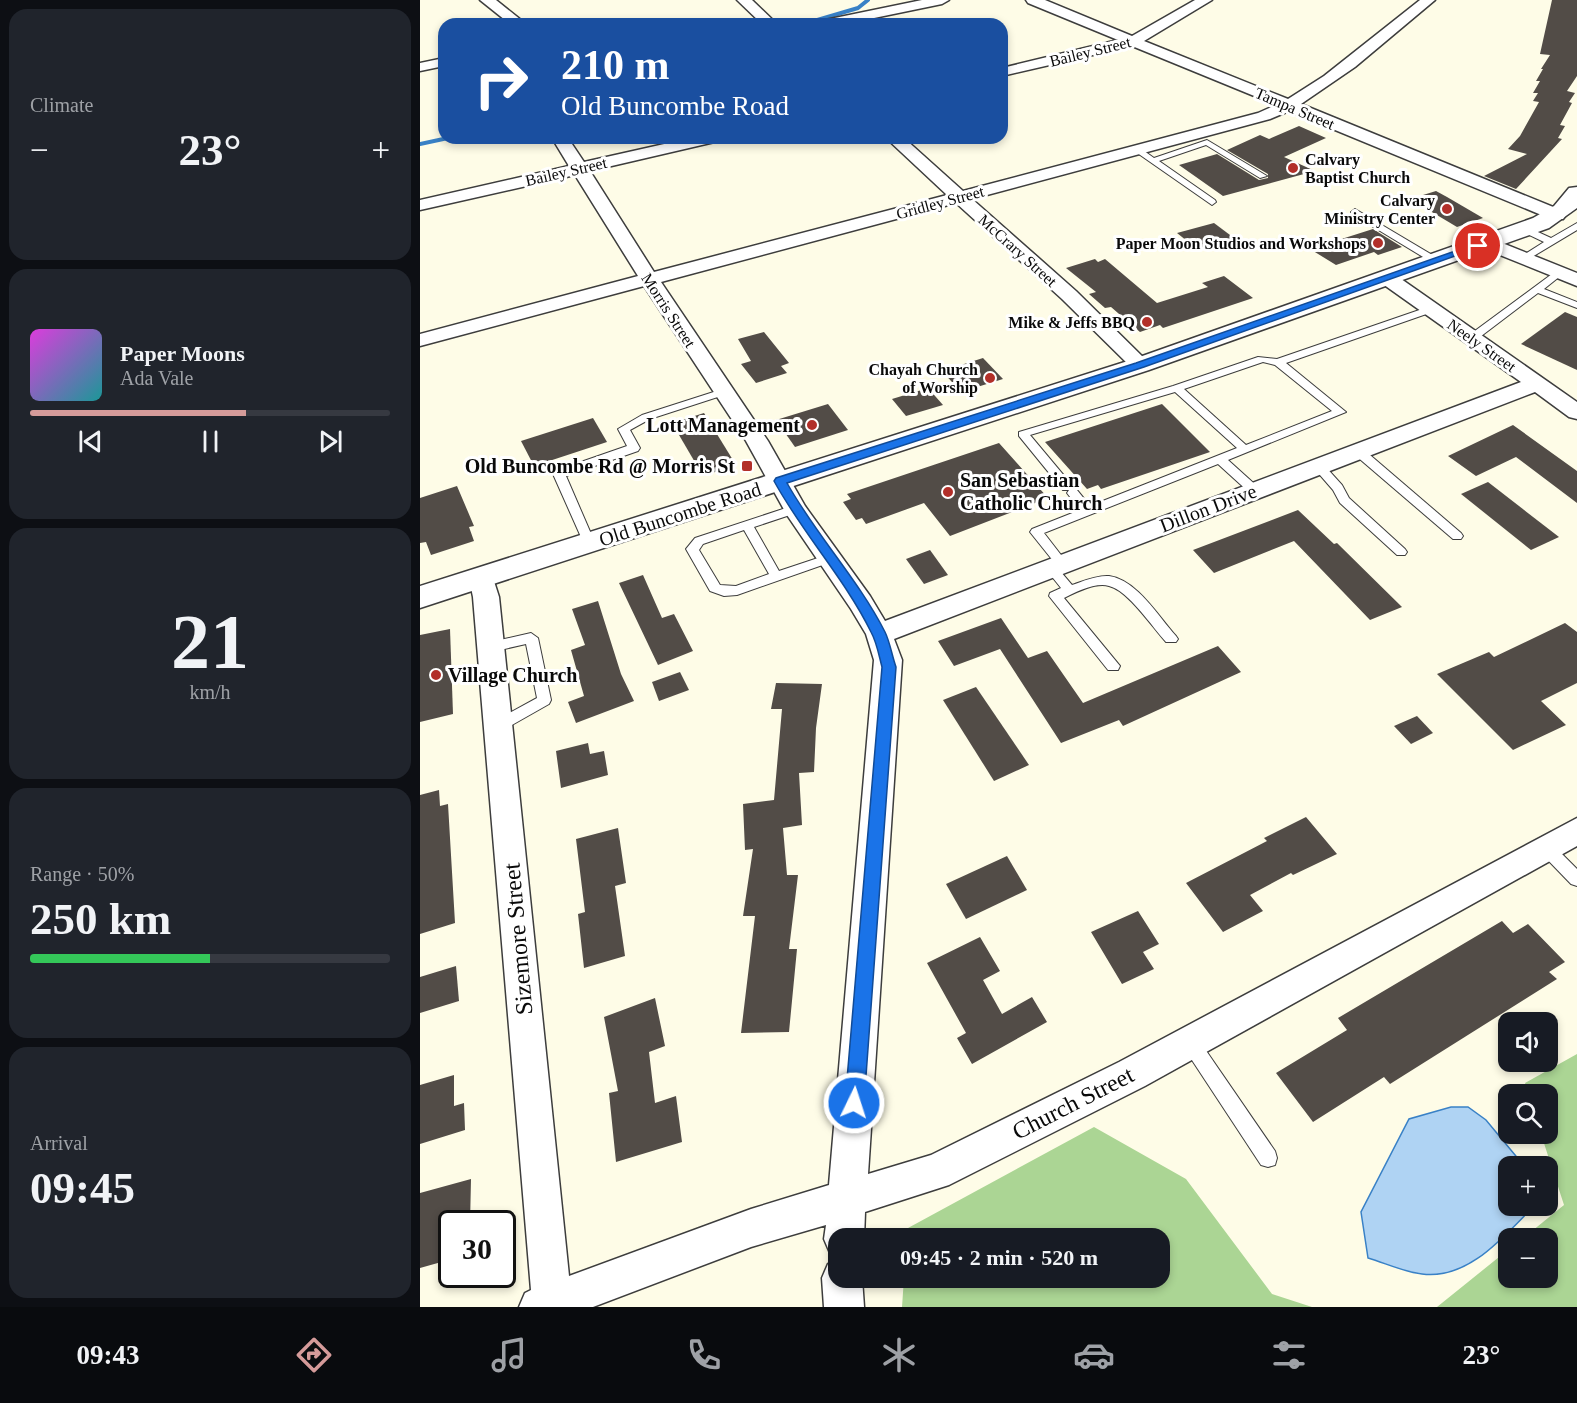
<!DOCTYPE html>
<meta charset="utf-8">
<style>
:root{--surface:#171b24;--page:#20242c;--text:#f1f3f6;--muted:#9ea1a6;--line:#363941;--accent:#d59b9a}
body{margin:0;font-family:"Times New Roman",serif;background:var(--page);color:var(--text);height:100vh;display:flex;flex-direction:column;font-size:22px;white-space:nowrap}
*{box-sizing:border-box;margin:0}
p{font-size:20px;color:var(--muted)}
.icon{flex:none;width:33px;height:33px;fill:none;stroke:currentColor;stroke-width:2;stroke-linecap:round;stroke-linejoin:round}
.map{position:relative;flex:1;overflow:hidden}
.side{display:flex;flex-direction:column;gap:9px;padding:9px;background:#0d0f14;width:420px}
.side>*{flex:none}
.hud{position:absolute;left:18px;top:18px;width:570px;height:126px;border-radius:18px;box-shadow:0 3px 9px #0003;background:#1a4fa0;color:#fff;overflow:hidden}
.buttons{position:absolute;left:1078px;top:1012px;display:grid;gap:12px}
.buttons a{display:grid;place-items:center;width:60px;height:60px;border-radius:12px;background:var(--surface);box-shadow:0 3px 9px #0003;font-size:30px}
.speed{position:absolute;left:18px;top:1210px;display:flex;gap:12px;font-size:30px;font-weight:700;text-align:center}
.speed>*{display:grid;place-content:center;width:78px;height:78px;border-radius:50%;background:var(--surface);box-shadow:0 3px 9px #0003;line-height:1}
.speed .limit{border:3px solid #111;border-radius:9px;background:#fff;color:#111}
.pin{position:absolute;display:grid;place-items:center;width:51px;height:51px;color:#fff;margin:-26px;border:3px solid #fff;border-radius:50%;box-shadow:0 2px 6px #0007}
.me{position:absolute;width:66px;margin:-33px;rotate:4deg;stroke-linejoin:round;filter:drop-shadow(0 0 4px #0008)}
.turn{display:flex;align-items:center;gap:21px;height:126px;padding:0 24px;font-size:27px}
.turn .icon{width:78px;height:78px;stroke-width:2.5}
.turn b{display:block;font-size:42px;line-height:51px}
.big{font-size:45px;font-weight:600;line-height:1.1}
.side .card{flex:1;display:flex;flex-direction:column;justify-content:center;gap:9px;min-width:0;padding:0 21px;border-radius:18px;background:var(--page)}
.side .dial{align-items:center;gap:0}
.dial b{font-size:78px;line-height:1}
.song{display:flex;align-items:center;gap:18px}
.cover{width:72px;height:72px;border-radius:9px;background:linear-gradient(135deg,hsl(300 70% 55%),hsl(180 70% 35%))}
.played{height:6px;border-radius:3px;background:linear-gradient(90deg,var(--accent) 60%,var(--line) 60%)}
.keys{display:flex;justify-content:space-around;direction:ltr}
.heat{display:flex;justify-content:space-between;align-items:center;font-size:33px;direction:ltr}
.charge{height:9px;border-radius:4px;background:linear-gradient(90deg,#34c759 50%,var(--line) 0)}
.trip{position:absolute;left:408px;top:1228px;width:342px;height:60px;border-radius:18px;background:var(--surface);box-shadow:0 3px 9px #0003;font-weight:600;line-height:60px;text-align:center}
.tab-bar{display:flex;height:96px;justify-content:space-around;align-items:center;background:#090b0e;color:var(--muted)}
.tab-bar .icon{width:42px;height:42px}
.tab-bar .active{color:var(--accent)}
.tab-bar b{font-size:27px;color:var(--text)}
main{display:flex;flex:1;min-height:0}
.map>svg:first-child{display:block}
</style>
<main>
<section class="side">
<div class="card"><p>Climate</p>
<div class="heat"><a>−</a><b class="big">23°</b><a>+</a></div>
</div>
<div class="card">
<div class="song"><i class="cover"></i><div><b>Paper Moons</b><p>Ada Vale</p></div></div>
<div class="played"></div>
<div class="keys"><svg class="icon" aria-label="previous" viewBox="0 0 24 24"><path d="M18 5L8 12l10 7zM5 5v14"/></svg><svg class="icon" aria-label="pause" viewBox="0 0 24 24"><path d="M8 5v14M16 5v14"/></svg><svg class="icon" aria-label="next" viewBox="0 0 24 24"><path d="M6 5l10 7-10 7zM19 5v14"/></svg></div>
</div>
<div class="card dial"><b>21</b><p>km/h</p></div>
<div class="card"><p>Range · 50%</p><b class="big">250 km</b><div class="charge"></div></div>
<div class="card"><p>Arrival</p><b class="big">09:45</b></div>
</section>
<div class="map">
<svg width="1157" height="1307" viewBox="0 0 1157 1307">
<rect width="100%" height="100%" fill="#fefce7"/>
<g fill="#abd594">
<polygon points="1157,1054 1157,1307 1017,1307 1089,1249 1089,1278 1128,1278 1128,1239 1102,1239 1144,1205 1121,1134 1128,1134 1128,1095 1109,1095 1105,1083"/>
<polygon points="674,1127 766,1179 852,1294 892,1307 482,1307 484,1278 740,1278 740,1239 487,1239 488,1228"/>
</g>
<path fill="#afd3f3" stroke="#3981c6" stroke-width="1.5" d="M1031,1107H1048L1066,1120L1105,1167H1089V1206H1114C1084,1236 1049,1280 1002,1274C984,1272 965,1263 948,1258L941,1212L989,1119Z"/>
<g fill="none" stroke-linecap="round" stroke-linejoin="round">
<g stroke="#3981c6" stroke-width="4">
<polyline points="394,21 438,8 448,0"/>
<polyline points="0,144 28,138"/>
</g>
</g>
<g fill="#524c47">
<polygon points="1132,0 1157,0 1157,76 1147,91 1155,93 1149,102 1152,103 1140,125 1145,126 1138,138 1142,139 1096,189 1064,176 1107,154 1088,149 1100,136 1119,102 1113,101 1118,93 1113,93 1120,81 1116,81 1123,69 1121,69 1130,55 1120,54"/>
<polygon points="879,126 906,138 864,157 895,171 803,196 759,165 797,154 839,180 848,178 848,174 807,150 840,135 849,139"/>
<polygon points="1016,191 1027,197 1063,218 1037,227 990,199"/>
<polygon points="794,223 814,238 777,249 757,233"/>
<polygon points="953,229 982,247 958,255 954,252 916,265 890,249"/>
<polygon points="675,259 678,262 685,259 737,303 788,287 782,283 804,276 833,298 743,328 740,325 720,332 691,307 685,308 669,294 676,292 646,268"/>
<polygon points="1145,312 1157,317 1157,370 1101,344"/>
<polygon points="344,332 369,363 361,366 367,373 336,383 321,364 331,361 318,339"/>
<polygon points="563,358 583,379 541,392 522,371"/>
<polygon points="508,388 523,405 486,416 472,399"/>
<polygon points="408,404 428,430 375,447 356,420"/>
<polygon points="742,404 790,452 681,489 678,485 667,489 625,442"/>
<polygon points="284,413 316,465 283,476 252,423"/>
<polygon points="173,418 187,442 114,466 101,441"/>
<polygon points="1093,425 1157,471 1157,503 1096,457 1056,476 1028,456"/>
<polygon points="579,443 628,498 530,536 504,503 446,524 442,518 436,520 423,502 431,499 427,494"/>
<polygon points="1068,482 1139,537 1111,550 1041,494"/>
<polygon points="37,486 54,526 49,527 54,541 11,555 6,542 0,543 0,498"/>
<polygon points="878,510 914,544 917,543 982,607 950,620 874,541 794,573 773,550"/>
<polygon points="510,550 528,575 504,584 486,559"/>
<polygon points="223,575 242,618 254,614 273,651 238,665 199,583"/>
<polygon points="178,601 201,674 214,701 156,723 148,702 164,696 151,650 165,645 152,609"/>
<polygon points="581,618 608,658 627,651 663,703 798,646 821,672 703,726 699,720 641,743 580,649 534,666 518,641"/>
<polygon points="1145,623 1157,632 1157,683 1121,701 1146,725 1093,750 1017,674 1069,652 1074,657"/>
<polygon points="30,629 33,714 0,722 0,635"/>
<polygon points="260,672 269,690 239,701 232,682"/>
<polygon points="356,683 402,684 396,728 394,772 379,773 382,825 363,828 367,875 378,875 369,949 377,949 369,1032 321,1033 335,916 323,916 333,849 325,850 323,804 354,800 362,709 351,709"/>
<polygon points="556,687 609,765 574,781 523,700"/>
<polygon points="997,716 1013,733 991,744 974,726"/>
<polygon points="168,743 170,754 184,751 188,775 141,788 136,751"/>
<polygon points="19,790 20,806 28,804 35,923 0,934 0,795"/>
<polygon points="886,817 917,854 873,875 871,873 830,895 843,911 803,932 766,883 847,841 844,838"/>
<polygon points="198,828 206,883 195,886 205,956 164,968 158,914 165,912 156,839"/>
<polygon points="587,856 607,890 546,919 526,884"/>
<polygon points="718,911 739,944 723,952 734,969 702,984 671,932"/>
<polygon points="1082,921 1093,933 1108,924 1145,962 1129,972 1137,979 970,1084 964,1077 893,1122 856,1073 927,1030 918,1018"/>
<polygon points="560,937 580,971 563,980 582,1014 612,997 627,1022 552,1064 537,1038 546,1033 507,963"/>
<polygon points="36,966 39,1001 0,1013 0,977"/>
<polygon points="235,998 245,1046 229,1052 235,1103 256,1096 262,1142 196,1162 189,1093 198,1091 184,1017"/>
<polygon points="34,1075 34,1106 44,1103 45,1130 0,1144 0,1085"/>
<polygon points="51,1179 50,1224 32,1224 32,1259 0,1268 0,1193"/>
</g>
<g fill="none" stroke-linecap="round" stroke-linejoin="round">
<defs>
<g id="service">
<polygon points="787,140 847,176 840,178 786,145 739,161 795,200 796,202 792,205 713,150 720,148 734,158"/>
<polygon points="935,209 1019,259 1021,261 1013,263 932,214 931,212"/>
<polygon points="1157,223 1157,230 1107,260 1099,258 1124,242 1101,231 1101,227 1107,227 1131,238"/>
<polygon points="1136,271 1144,273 1124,289 1157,302 1157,308 1118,293 1056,340 1048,340 1048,336"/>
<path d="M1011,306L1015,307V311L866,363L926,412L808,460L839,488L841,491L839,494H831L798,464L624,533L648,564L642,568L638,567L610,532L612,529L660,510L647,493L649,490H643L599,436V432L753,386L838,357L857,359ZM843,362L855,365L912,411L826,445L764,389ZM755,392L817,448L670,506L657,490H651L653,487L651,484L610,435Z"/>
<polygon points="303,389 308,392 307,394 230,419 210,430 220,448 218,451 146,476 175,543 169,547 165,546 133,474 135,471 207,446 198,429 222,415"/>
<polygon points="939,448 943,449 1041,533 1043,536 1041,539 1033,539 935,455 933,452"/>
<polygon points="899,463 903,464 922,485 929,498 985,549 987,552 985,555 977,555 920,503 913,490 893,467"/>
<path d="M375,505L381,509L379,512L334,527L359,571L410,554L414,555L416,558L414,561L317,595L304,596L290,591L266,549L275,538ZM324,530L349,574L316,586L300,585L279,550L283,544Z"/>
<path d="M631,564L635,565L652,585C663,581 677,575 689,576C717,580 738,616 756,636L758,639L756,642H746C733,628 708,590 689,586C676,582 656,592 644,598L700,666L698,670H688L629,596L630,593L641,588L625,568Z"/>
<polygon points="111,633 118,638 131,700 129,704 83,730 73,730 71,726 73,722 117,698 106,644 71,652 64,647 71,642"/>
<polygon points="1126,841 1131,843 1157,869 1157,886 1151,884 1121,853 1118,848 1121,843"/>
<polygon points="770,1034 776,1036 855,1151 857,1158 855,1165 848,1167 841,1165 764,1048 761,1042 764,1036"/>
</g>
<g id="minor">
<polygon points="60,0 76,0 106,24 90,24"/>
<polygon points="317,0 332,0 357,24 342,24"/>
<polygon points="502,0 529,0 522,4 425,24 398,24 405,20"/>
<polygon points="606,0 625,0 712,36 775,0 792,0 724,41 868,99 904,76 1000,0 1015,0 935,67 881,104 1143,211 1146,215 1143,219 1131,219 869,111 850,119 552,199 656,291 727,361 731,365 727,369 720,371 713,369 642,299 536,203 241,282 348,441 385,506 450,596 465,621 1101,382 960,282 957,278 960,274 974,274 1157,402 1157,419 1149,417 1115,392 474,639 482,660 448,1174 511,1155 699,1062 1157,818 1157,846 725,1086 529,1185 445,1212 444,1239 418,1239 418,1256 410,1253 404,1239 406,1225 331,1247 173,1307 99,1307 105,1293 111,1290 53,597 49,578 53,572 62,569 71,572 79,597 149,1276 331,1209 409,1185 454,660 446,634 431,609 367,515 326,441 224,286 0,346 0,334 218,276 155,175 0,210 0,200 149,166 132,138 148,138 164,162 271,138 301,138 299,141 170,171 234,272 527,195 466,138 484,138 543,191 838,113 856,105 712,46 582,76 582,68 698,40 608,3"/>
<polygon points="24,58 24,66 0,71 0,63"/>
<polygon points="1067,237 1157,273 1157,286 1060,247 1058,243 1060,239"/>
<polygon points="418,1259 418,1278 442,1278 444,1307 404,1307 402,1278 408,1264"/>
</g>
<polygon id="tertiary" points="1157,187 1157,208 1129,228 729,370 0,608 0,586 711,360 1113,218 1134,206 1149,188"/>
</defs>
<use href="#service" stroke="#3d3d3d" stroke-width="2"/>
<use href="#minor" stroke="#3d3d3d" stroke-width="3"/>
<use href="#tertiary" stroke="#3d3d3d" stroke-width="3"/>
<use href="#service" fill="#fff" fill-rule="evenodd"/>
<use href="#minor" fill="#fff" fill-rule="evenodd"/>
<use href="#tertiary" fill="#fff" fill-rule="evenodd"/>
</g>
<path fill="#1a73e8" stroke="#114b97" stroke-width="1.5" d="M1055,244L1063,246L724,367L367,483C396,535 438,579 465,632C470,642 472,656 476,667L444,1103L441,1110L434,1112L428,1110L425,1103L462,667C459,656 457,643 451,632C425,579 383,534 354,481L356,478L716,363Z"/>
<g fill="#b22f29" stroke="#fff" stroke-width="2">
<circle cx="873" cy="168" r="6"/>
<circle cx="1027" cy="209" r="6"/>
<circle cx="958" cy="243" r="6"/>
<circle cx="727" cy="322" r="6"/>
<circle cx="570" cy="378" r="6"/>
<circle cx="392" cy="425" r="6"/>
<rect x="321" y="460" width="12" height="12" rx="3"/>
<circle cx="528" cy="492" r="6"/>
<circle cx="16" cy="675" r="6"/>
</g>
<g text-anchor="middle" stroke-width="6" stroke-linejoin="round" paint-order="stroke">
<g font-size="16" fill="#0a0a0a" stroke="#fff">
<text transform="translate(670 51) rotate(-14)" y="6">Bailey Street</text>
<text transform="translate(875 108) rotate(23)" y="6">Tampa Street</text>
<text transform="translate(146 171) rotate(-13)" y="6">Bailey Street</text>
<text transform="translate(520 202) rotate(-15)" y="6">Gridley Street</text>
<text transform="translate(598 250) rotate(42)" y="6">McCrary Street</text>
<text transform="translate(249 310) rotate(57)" y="6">Morris Street</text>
<text transform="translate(1062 345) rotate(35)" y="6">Neely Street</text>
</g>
<g font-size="16" font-weight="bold" fill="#0a0a0a" stroke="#fff" text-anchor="end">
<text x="885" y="165" text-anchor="start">Calvary<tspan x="885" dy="18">Baptist Church</tspan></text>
<text x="1015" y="206">Calvary<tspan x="1015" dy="18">Ministry Center</tspan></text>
<text x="946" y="249">Paper Moon Studios and Workshops</text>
<text x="715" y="328">Mike &amp; Jeffs BBQ</text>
<text x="558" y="375">Chayah Church<tspan x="558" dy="18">of Worship</tspan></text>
</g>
<g font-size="20" font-weight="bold" fill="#0a0a0a" stroke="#fff" text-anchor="end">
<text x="380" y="432">Lott Management</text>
<text x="315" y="473">Old Buncombe Rd @ Morris St</text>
<text x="540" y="487" text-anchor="start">San Sebastian<tspan x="540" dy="23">Catholic Church</tspan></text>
<text x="28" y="682" text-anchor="start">Village Church</text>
</g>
<g font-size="20" fill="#0a0a0a" stroke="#fff">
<text transform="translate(788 508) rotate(-21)" y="7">Dillon Drive</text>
<text transform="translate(260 514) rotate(-18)" y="7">Old Buncombe Road</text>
</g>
<g font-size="24" fill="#0a0a0a" stroke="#fff">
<text transform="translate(98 939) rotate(-95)" y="8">Sizemore Street</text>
<text transform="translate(653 1103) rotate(-27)" y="8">Church Street</text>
</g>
</g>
</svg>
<div class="buttons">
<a><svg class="icon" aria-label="sound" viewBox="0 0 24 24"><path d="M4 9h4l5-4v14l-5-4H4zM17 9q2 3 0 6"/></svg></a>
<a><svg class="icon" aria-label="search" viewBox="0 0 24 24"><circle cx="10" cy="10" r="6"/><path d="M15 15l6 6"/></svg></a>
<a>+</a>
<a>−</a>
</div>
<div class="speed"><div class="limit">30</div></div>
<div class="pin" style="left:1058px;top:246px;background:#d93025"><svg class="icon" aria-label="arrive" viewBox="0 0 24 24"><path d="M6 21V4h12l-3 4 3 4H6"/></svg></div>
<svg class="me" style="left:434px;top:1103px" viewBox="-20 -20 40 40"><circle r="17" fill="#1a73e8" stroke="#fff" stroke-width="3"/><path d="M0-11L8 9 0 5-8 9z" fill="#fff"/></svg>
<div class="trip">09:45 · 2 min · 520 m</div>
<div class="hud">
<div class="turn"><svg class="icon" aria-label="right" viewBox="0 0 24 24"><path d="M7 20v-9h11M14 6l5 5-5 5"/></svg><div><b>210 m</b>Old Buncombe Road</div></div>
</div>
</div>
</main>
<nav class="tab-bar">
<b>09:43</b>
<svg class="icon active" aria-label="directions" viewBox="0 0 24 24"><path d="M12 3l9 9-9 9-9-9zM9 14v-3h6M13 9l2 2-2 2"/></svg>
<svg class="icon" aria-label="music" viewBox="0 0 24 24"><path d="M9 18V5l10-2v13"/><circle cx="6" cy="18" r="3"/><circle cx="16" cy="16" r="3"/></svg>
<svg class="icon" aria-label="phone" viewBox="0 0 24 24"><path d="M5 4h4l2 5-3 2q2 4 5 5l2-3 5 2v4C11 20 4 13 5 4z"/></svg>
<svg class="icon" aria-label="climate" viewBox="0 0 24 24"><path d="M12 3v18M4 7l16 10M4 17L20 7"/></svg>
<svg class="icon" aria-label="car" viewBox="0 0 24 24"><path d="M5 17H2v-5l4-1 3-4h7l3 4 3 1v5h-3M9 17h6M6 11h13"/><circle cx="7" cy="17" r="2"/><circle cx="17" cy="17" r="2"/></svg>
<svg class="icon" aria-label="filters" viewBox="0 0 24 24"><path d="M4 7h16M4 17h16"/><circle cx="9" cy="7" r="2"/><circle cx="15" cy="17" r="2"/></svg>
<b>23°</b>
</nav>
